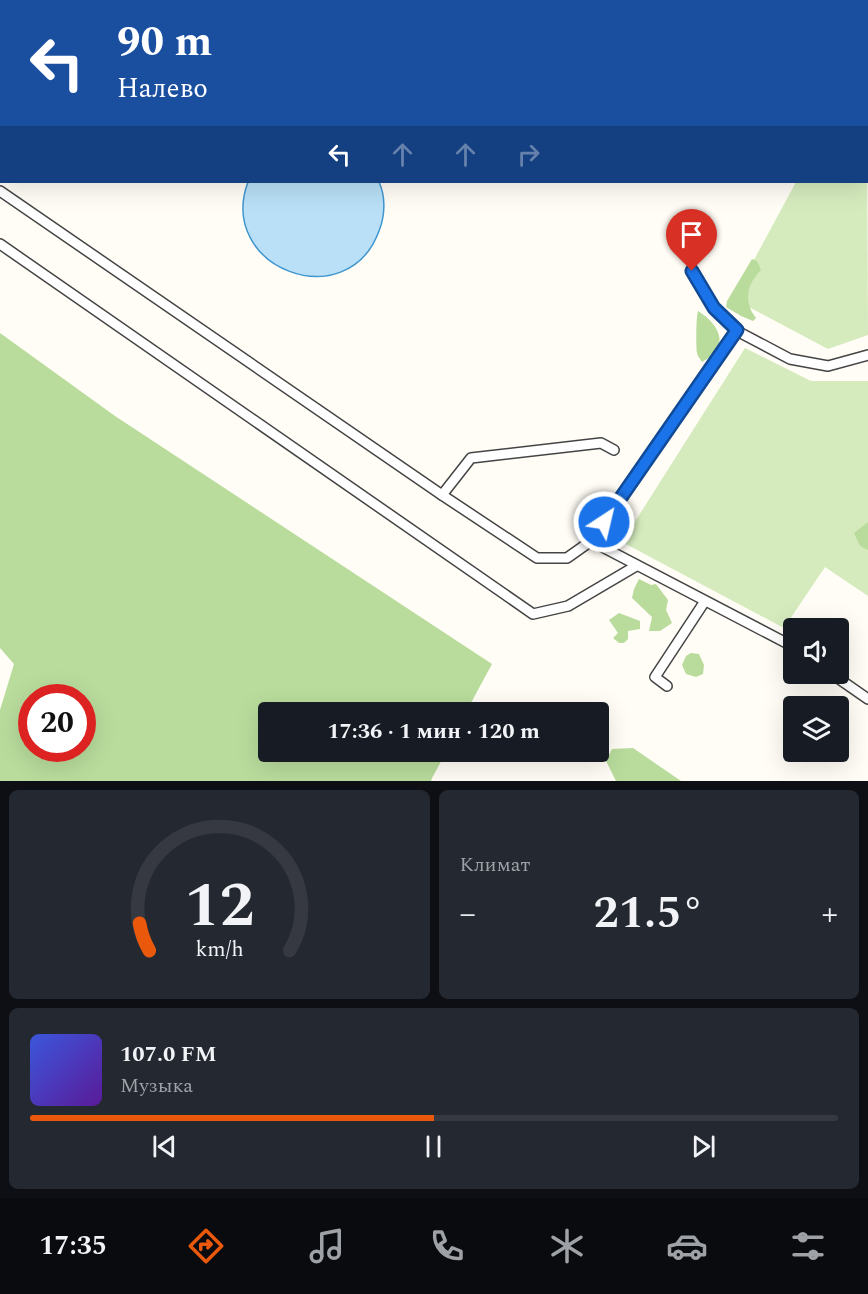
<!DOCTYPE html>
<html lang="ru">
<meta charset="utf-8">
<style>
:root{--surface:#171b24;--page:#242831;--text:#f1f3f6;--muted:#9ea1a6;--line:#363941;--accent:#ea580c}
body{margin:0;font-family:Spectral,serif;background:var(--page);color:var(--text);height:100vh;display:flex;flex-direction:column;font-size:22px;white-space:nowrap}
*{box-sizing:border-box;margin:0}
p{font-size:20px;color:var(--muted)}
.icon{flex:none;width:33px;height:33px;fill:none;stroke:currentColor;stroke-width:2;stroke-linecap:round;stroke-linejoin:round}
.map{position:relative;height:781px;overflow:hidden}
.drawer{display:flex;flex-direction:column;gap:9px;padding:9px;background:#0d0f14;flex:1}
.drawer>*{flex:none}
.guide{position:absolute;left:0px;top:0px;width:868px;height:183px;box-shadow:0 6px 24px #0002;background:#1a4fa0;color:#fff;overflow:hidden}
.controls{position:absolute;left:783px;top:618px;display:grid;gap:12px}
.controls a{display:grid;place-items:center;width:66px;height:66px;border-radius:6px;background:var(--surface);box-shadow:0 6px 24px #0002;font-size:30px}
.speed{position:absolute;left:18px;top:684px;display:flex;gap:12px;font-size:30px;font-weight:700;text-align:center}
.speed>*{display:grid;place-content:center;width:78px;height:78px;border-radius:50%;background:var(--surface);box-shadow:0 6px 24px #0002;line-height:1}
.speed .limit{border:9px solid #d22;background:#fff;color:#111}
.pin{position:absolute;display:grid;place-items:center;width:51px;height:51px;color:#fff;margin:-62px -26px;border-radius:50% 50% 50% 0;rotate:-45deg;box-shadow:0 0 6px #0007}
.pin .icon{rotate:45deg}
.me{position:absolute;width:66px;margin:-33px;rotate:35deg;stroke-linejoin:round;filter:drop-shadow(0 0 4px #0008)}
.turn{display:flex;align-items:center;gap:21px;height:126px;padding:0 18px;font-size:27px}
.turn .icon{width:78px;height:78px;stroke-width:2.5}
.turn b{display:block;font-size:42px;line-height:51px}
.lanes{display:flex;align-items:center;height:57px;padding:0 18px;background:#0003;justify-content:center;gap:30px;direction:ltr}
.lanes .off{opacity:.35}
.big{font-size:45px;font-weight:700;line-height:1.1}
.drawer .tile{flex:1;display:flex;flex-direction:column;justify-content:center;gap:9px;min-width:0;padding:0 21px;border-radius:9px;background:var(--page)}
.drawer .dial{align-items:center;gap:0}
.dial svg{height:156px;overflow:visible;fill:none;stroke:var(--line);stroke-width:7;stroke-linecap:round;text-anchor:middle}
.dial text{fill:var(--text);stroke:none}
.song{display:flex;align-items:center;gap:18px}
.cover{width:72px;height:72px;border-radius:9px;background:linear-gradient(135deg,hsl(230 70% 55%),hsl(270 70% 35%))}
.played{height:6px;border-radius:3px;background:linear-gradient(90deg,var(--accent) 50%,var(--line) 50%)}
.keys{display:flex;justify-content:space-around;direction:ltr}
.heat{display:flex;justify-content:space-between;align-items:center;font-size:33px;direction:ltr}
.drawer .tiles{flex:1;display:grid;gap:9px;grid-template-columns:1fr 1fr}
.tile:last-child{grid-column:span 2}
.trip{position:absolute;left:258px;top:702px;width:351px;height:60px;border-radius:6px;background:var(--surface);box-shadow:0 6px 24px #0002;font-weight:700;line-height:60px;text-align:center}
.tabs{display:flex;height:96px;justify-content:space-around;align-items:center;background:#090b0e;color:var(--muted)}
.tabs .icon{width:42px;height:42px}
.tabs .on{color:var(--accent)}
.tabs b{font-size:27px;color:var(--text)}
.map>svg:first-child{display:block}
</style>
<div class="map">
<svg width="868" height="781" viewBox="0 0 868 781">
<rect width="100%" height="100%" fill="#fffdf5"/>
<g fill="#d5ebbd">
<polygon points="867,119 868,335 828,349 745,305 742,282 796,182 867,182"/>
<polygon points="745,348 811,381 868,381 868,596 825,567 784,628 622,542"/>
</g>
<g fill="#b9dc9c" fill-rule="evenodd">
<path d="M752,259L757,261L761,270C747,284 743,301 756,318L753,321L741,316L726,307L727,301Z"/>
<path d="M698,311C720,325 731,347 702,362C700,359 697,355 697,353C696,347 696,316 698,311Z"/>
<path d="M0,333L115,416L492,664L466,712H268V752H446L431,780L432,781H0V710L14,664L0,648ZM32,698H82V748H32Z"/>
<polygon points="868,522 868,550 860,546 854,533"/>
<polygon points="639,579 651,585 656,584 668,600 666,610 672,623 660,631 649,631 652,617 632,598 634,589"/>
<polygon points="619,613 640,621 640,629 628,631 628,639 624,643 619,643 613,638 618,633 609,620"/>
<polygon points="691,653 699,654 704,665 703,674 696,677 686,674 682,665 686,656"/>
<polygon points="633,748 681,781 616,781 606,761 612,749"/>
</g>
<path fill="#b9e0f7" stroke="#3f96cf" stroke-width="1.5" d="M248,182H379C386,197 385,216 379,231C347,318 216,268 248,182Z"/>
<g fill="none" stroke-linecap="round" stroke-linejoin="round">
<defs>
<g id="service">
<polyline points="183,0 185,2"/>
<polyline points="475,0 477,2"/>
<polyline points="22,2 22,0"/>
<polyline points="550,2 551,0"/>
<polyline points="743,2 744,0"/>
<polyline points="0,45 2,42"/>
<polyline points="867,104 868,105"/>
<polyline points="0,191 442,495 537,558 567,558 591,541 737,331 790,359 828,366 868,355"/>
<polyline points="0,244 533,614 568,606 636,566"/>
<polyline points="692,271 714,308 737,331"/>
<polyline points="442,495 471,458 601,443 614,450"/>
<polyline points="591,541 794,647"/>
<polyline points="832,674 868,699"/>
<polyline points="667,686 655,677 705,601"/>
</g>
</defs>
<use href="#service" stroke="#444" stroke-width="12"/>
<use href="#service" stroke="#fff" stroke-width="9"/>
</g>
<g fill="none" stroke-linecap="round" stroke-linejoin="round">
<defs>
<polyline id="route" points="604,522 737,330 714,308 692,271"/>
</defs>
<use href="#route" stroke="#114b97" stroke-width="15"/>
<use href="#route" stroke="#1a73e8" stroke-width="10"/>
</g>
</svg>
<div class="controls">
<a><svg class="icon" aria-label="sound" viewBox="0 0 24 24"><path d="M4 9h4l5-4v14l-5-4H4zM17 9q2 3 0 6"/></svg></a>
<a><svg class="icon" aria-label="layers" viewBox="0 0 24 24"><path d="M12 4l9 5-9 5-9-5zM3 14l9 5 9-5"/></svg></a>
</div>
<div class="speed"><div class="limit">20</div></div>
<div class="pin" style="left:692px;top:271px;background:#d93025"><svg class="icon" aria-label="arrive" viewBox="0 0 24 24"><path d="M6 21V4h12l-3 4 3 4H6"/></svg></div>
<svg class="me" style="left:604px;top:522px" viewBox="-20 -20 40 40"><circle r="17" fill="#1a73e8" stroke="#fff" stroke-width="3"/><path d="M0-11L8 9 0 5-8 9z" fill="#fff"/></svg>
<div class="trip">17:36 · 1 мин · 120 m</div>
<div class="guide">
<div class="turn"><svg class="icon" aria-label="left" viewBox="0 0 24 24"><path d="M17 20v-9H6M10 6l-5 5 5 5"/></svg><div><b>90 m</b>Налево</div></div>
<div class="lanes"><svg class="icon" aria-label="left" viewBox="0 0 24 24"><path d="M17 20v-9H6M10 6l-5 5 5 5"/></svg><svg class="icon off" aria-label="ahead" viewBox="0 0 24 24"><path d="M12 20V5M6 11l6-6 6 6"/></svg><svg class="icon off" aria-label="ahead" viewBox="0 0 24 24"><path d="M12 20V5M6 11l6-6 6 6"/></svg><svg class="icon off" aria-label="right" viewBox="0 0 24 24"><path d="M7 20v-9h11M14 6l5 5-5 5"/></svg></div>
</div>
</div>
<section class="drawer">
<div class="tiles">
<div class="tile dial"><svg viewBox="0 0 100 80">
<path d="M14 69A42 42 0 1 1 86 69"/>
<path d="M14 69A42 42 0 0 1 9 55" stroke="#ea580c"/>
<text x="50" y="56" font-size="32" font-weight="700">12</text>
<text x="50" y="72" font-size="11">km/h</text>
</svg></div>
<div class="tile"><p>Климат</p>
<div class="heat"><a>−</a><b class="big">21.5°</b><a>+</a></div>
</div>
<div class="tile">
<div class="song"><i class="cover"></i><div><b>107.0 FM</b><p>Музыка</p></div></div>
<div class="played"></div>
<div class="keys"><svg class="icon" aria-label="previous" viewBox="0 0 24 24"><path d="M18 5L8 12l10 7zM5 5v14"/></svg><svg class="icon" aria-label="pause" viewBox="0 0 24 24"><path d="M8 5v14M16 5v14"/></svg><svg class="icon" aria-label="next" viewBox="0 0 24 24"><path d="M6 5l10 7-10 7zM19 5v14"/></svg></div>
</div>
</div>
</section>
<nav class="tabs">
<b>17:35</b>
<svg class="icon on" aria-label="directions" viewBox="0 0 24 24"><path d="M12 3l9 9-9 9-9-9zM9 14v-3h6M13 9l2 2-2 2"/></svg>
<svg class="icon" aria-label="music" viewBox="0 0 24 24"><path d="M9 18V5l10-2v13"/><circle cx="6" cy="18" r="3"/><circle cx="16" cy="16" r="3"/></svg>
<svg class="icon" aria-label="phone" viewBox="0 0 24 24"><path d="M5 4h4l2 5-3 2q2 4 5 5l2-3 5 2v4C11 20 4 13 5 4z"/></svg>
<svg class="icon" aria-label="climate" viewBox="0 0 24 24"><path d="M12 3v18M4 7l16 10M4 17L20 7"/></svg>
<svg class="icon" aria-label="car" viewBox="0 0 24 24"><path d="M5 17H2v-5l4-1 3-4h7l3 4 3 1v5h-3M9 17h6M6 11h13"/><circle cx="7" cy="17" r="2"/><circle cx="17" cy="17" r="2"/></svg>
<svg class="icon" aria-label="filters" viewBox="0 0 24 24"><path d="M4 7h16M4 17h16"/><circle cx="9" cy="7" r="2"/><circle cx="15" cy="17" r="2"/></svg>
</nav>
